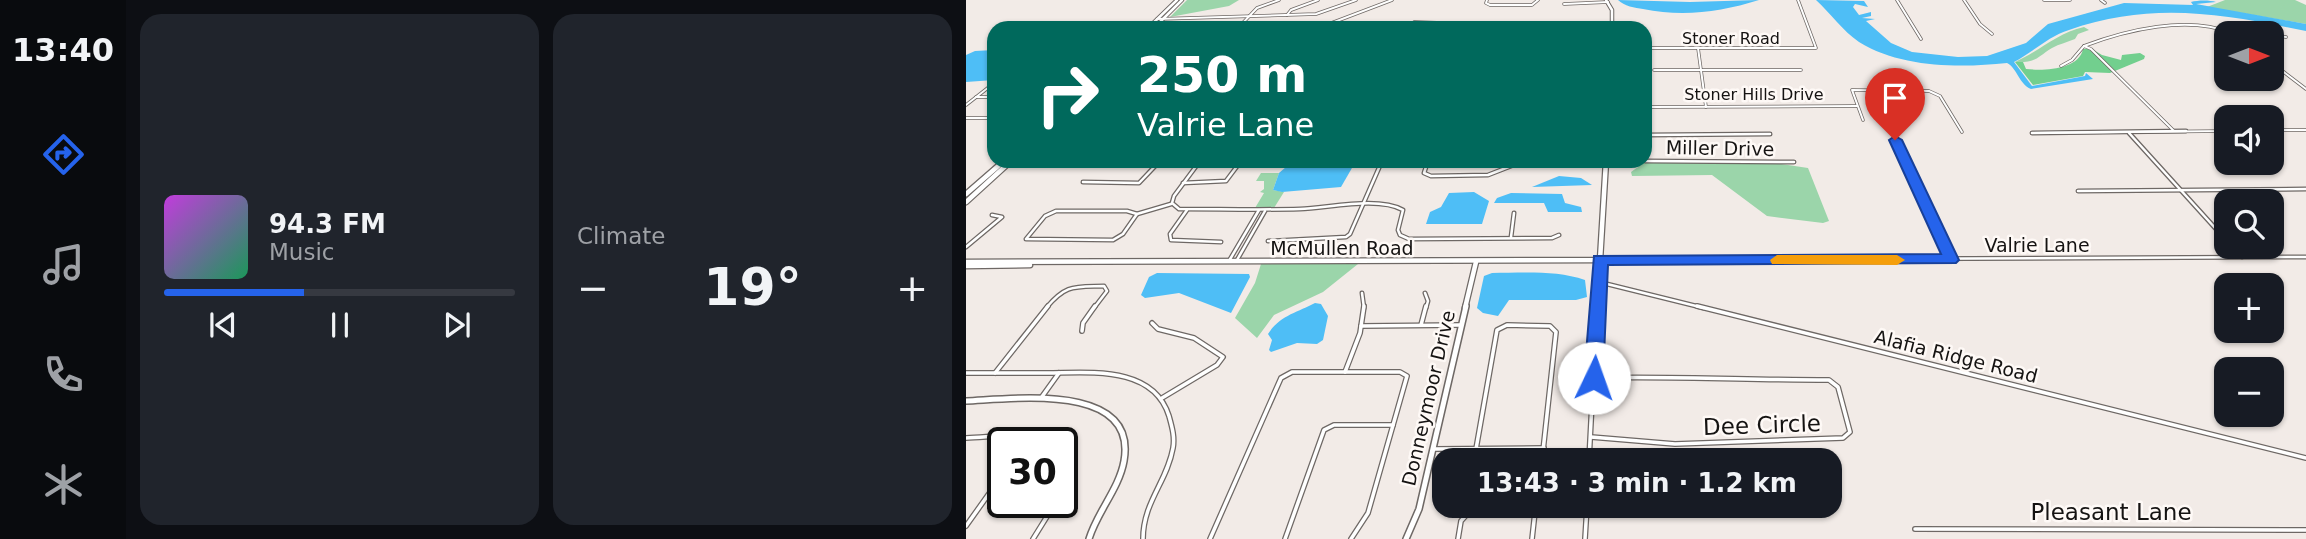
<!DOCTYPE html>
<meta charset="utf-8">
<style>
:root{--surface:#171b24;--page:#20242c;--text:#f1f3f6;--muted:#9ea1a6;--line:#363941;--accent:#2563eb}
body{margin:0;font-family:"DejaVu Sans",sans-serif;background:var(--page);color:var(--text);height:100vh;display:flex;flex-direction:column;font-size:26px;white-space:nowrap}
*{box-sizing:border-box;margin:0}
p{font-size:23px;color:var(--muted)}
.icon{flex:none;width:38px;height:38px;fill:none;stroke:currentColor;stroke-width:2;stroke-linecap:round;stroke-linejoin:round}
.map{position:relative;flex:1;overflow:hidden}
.drawer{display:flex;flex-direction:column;gap:14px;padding:14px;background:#0d0f14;width:840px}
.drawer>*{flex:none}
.guide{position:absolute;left:21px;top:21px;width:665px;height:147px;border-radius:21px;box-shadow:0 2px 5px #0004;background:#00695c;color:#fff;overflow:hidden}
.needle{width:46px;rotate:90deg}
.fabs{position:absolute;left:1248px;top:21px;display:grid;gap:14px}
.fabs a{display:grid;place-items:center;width:70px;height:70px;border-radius:14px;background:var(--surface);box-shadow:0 2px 5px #0004;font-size:35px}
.speed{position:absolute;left:21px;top:427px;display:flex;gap:14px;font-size:35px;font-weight:700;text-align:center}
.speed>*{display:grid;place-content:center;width:91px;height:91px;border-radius:50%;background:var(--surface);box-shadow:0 2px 5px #0004;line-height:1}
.speed .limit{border:4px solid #111;border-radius:10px;background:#fff;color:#111}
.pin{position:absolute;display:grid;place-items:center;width:60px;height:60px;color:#fff;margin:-72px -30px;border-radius:50% 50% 50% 0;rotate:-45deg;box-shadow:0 0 7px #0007}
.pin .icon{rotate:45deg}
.me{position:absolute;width:77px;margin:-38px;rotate:3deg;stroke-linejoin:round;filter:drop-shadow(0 0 5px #0008)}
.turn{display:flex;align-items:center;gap:24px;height:147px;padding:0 35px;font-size:32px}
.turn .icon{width:91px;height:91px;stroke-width:2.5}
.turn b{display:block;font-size:49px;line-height:60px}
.big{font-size:52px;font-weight:600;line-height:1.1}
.drawer .card{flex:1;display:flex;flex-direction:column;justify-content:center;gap:10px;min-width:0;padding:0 24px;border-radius:21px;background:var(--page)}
.song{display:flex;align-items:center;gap:21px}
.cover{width:84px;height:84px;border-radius:10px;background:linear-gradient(135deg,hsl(290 70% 55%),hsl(150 70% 35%))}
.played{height:7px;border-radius:4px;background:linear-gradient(90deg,var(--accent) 40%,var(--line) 40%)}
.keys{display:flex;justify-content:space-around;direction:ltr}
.heat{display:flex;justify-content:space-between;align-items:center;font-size:38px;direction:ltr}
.drawer .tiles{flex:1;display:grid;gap:14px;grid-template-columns:repeat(2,1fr)}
.trip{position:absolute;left:466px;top:448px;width:410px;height:70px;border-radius:21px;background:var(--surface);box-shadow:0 2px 5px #0004;font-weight:600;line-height:70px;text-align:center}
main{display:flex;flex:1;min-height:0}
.tab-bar{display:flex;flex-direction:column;width:126px;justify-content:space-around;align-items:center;background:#090b0e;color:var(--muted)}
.tab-bar .icon{width:49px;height:49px}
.tab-bar .active{color:var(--accent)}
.tab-bar b{font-size:32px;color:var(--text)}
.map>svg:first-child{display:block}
</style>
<main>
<nav class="tab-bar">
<b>13:40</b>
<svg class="icon active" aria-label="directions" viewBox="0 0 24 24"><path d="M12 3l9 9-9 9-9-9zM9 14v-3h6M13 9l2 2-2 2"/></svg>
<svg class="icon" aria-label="music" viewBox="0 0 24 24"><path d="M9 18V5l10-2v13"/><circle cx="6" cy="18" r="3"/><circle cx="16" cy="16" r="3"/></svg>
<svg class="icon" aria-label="phone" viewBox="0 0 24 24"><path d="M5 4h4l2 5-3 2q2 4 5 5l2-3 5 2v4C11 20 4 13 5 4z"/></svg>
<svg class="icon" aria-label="climate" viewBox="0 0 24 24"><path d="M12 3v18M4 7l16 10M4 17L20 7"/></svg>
</nav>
<section class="drawer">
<div class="tiles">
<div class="card">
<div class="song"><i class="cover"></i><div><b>94.3 FM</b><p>Music</p></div></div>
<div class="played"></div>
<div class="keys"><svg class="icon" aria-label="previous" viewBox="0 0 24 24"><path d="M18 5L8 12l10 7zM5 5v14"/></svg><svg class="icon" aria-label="pause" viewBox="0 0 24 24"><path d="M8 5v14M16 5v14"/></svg><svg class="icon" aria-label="next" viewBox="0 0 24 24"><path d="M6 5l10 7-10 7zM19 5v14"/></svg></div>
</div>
<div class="card"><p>Climate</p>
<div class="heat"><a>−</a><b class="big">19°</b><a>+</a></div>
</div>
</div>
</section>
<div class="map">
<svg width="1340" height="539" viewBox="0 0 1340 539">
<rect width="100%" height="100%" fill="#f2ebe7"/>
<g fill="#9bd5aa">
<polygon points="221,0 273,0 263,6 204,17"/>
<polygon points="1259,0 1329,0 1340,5 1340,24 1241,7"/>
<path d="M1118,27L1123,30L1112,34L1109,39C1102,42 1093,44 1086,48C1071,57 1071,63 1049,62C1074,51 1091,33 1118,27Z"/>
<polygon points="679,162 802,162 842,168 863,221 857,223 801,216 746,175 666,176 665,172"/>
<polygon points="295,173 313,173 307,190 318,192 308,208 289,208 298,193 294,192 298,189 298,181 290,181"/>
<polygon points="295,264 392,264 357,292 308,315 291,338 269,318 289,283"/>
</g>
<path fill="#72cf8e" d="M1117,49H1126L1136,55L1155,60L1156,55L1174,53L1179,56L1178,59L1144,73L1119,72L1117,76L1067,85L1049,62H1057L1060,69C1077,71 1113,70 1117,49Z"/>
<g fill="#4ebef6">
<path d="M652,0L724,2L793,0C755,12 717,17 677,9C669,8 658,6 652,0Z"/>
<path d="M850,0L898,1L902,7L889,4L887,7L893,15L905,12V16L896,18L909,19L900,21L925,43L946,52L992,57L1021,56L1060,43L1082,24L1158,3L1227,5L1225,2C1232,0 1244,0 1250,2L1230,4L1340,24V31C1256,14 1187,1 1103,30C1083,36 1067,52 1048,62L1066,86L1119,76L1120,73L1127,79L1065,89C1053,84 1051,68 1041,63C994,68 935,68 893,42C877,31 864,13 850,0Z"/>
<polygon points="28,50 28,80 0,82 0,55 9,51"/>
<polygon points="327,161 390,161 375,187 316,192 307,190 313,173"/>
<polygon points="593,176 615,178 626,185 566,187"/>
<polygon points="508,192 523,201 516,224 460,224 464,212 475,207 483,193"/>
<polygon points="545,193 596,194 599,203 615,207 616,212 582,212 578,203 528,203 531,198"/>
<polygon points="191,273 283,274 284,277 265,313 213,293 179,298 175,295 183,277"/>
<path d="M526,273C556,273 590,270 619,280L621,297L610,300H543L532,316L517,313L511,308L518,276Z"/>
<path d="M349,303L355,304L362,316L357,340L351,344L331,343L305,352L303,350L306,340L302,334C313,316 332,312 349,303Z"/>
</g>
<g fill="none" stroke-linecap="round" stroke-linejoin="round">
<defs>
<g id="street-far2">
<polyline points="521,0 520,3 524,5 566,5 572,0"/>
<polyline points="931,0 955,39"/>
<polyline points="998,0 1014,24 1026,34"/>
<polyline points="1078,0 1104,0"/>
<polyline points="1135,0 1139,3"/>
<polyline points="598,4 642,2"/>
<polyline points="321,15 325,10 352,0"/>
<polyline points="191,19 350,14 390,0"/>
<polyline points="1256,27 1298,33"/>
<polyline points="272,28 291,8 313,0"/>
<polyline points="323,28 355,27 426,0"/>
<polyline points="443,28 448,22 478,23 476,28"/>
<polyline points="546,28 567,25 646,25"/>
<polyline points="1306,35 1320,37"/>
<path d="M1118,46C1160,30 1222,15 1265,33"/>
<polyline points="1118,46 1125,49 1208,131"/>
<polyline points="679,48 850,48 832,0"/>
<polyline points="732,48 740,107"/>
<polyline points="1306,63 1340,89"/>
<polyline points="1095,66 1106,60 1118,46"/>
<polyline points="688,70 835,70"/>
<polyline points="927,89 943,120"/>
<polyline points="10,97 28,97"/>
<polyline points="0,105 23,87"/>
<polyline points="686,107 891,106"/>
<polyline points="0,118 28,118"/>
<polyline points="897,120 886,90 963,91 974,96 996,132"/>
<polyline points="1306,130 1340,130"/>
<polyline points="1066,133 1260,131"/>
</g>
<g id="street-far1">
<polyline points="1066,133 1220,131"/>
<polyline points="1163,133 1260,240"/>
<polyline points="679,135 804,134"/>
<polyline points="929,140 985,260"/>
<path d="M234,161L208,196L206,203L213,209C253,209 294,210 334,209C363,208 412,196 437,210L432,230L434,235L443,239L586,238L593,235"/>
<polyline points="462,161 458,173 465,176 522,175 558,161"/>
<polyline points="679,161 828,162"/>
<polyline points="194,164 232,164"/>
<polyline points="117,182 173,183 194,161"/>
<polyline points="217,183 260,181 275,161"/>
<polyline points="1112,191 1340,189"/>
<polyline points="221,210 204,234 205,240 255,242"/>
<polygon points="90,211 161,211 171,214 157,234 147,240 60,239 79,216"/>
<polyline points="171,214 205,204"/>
<polyline points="545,237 548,213"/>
<polyline points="302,241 380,237 384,234 416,161"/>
<polyline points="0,247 36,217 26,215"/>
<polyline points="1266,247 1276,257"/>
<polyline points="271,260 299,211"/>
<polyline points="263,261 293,210"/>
<polyline points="633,282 738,308"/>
<polyline points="396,293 398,308"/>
<polyline points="459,293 462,301 460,308"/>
<path d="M80,308C100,284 108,287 138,286L141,291L128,308"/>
<polyline points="631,308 634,260 1340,257"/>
</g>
<g id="street">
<polyline points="731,306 1340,458"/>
<polyline points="186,323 192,329 228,338 257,357 251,365 196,398"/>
<polyline points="455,325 460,306"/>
<polyline points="395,326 494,325"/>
<polyline points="116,331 117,323 129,306"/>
<polyline points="379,372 394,333 398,306"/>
<path d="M0,373C27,373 54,373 81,373C123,373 187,365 203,416C206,427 209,437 207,448C201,482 177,502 177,539"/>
<polyline points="29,373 82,306"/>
<polyline points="75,398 93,373"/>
<path d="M625,437L709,444L877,438L884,432L872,387L863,380C784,380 707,376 628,378"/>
<path d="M0,438C34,437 80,427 106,454L107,470L96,493"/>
<polyline points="469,449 578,448"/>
<polyline points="510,449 531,330 541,325 584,326 590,332 576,460"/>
<polyline points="623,460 631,306"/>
<polyline points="0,526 37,474"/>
<polyline points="949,529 1340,530"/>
<polyline points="67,539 90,502"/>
<polyline points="244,539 315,378 326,372 434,372 441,376 402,513 385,539"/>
<polyline points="319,539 358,430 368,425 427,425"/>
<polyline points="492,539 495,521 504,511 569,512 566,539"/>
<polyline points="619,539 621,506"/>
</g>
<g id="secondary-far2">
<polyline points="640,0 646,10 646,28"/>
<polyline points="182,28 211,0"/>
<polyline points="188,28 216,0"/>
</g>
<g id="secondary-far1">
<polyline points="0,194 38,161"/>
<polyline points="0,202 45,161"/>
<polyline points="0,262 634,260 640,161"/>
<polyline points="0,266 64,265"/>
<polyline points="499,308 510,262"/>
</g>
<g id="secondary">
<path d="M0,401C48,399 172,382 158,461C153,489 131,512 123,539"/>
<polyline points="440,539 453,509 500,306"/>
</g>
</defs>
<use href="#street-far2" stroke="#6e6865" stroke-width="3.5"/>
<use href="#street-far1" stroke="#6e6865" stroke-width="5"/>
<use href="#street" stroke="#6e6865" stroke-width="6"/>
<use href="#secondary-far2" stroke="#6e6865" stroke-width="4.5"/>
<use href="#secondary-far1" stroke="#6e6865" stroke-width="7"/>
<use href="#secondary" stroke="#6e6865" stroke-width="8"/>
<use href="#street-far2" stroke="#fff" stroke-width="2"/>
<use href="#street-far1" stroke="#fff" stroke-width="2.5"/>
<use href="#street" stroke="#fff" stroke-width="3.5"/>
<use href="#secondary-far2" stroke="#fff" stroke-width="2.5"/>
<use href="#secondary-far1" stroke="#fff" stroke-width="4.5"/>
<use href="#secondary" stroke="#fff" stroke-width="5"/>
</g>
<polygon fill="#2563eb" stroke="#184099" stroke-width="2" points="929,136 936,140 993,260 990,263 642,265 637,378 634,383 628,385 621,383 618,378 628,256 975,254 923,140"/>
<polygon fill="#f59e0b" points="811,255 931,255 939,260 931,265 806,264 804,260"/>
<g text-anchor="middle" stroke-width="5" stroke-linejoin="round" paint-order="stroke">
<g font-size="16" fill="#151312" stroke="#fef9f6">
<text x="765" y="44">Stoner Road</text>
<text x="788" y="100">Stoner Hills Drive</text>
</g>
<g font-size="19" fill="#151312" stroke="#fef9f6">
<text transform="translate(754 148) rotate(1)" y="7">Miller Drive</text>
<text x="1071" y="252">Valrie Lane</text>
<text x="376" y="255">McMullen Road</text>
<text transform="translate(990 356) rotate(14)" y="7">Alafia Ridge Road</text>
<text transform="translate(462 398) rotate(-77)" y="7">Donneymoor Drive</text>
</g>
<g font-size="23" fill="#151312" stroke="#fef9f6">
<text transform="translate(796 425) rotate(-2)" y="8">Dee Circle</text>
<text x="1145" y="520">Pleasant Lane</text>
</g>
</g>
</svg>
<div class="fabs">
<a><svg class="needle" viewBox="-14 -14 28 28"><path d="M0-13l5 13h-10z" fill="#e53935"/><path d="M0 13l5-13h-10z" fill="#9ea1a6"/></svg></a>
<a><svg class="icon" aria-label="sound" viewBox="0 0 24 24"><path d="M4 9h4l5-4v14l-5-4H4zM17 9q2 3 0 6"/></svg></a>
<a><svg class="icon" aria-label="search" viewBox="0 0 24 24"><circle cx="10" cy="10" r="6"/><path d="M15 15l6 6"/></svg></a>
<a>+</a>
<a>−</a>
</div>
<div class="speed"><div class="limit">30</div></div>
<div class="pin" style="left:929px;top:140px;background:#d93025"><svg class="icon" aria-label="arrive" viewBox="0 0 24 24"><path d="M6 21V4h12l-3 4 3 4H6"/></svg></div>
<svg class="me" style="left:628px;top:378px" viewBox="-20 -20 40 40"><circle r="19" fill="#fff"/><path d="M0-13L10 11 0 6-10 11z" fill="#2563eb"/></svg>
<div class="trip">13:43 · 3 min · 1.2 km</div>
<div class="guide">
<div class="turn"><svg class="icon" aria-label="right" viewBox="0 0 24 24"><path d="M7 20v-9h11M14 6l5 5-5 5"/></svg><div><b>250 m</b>Valrie Lane</div></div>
</div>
</div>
</main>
